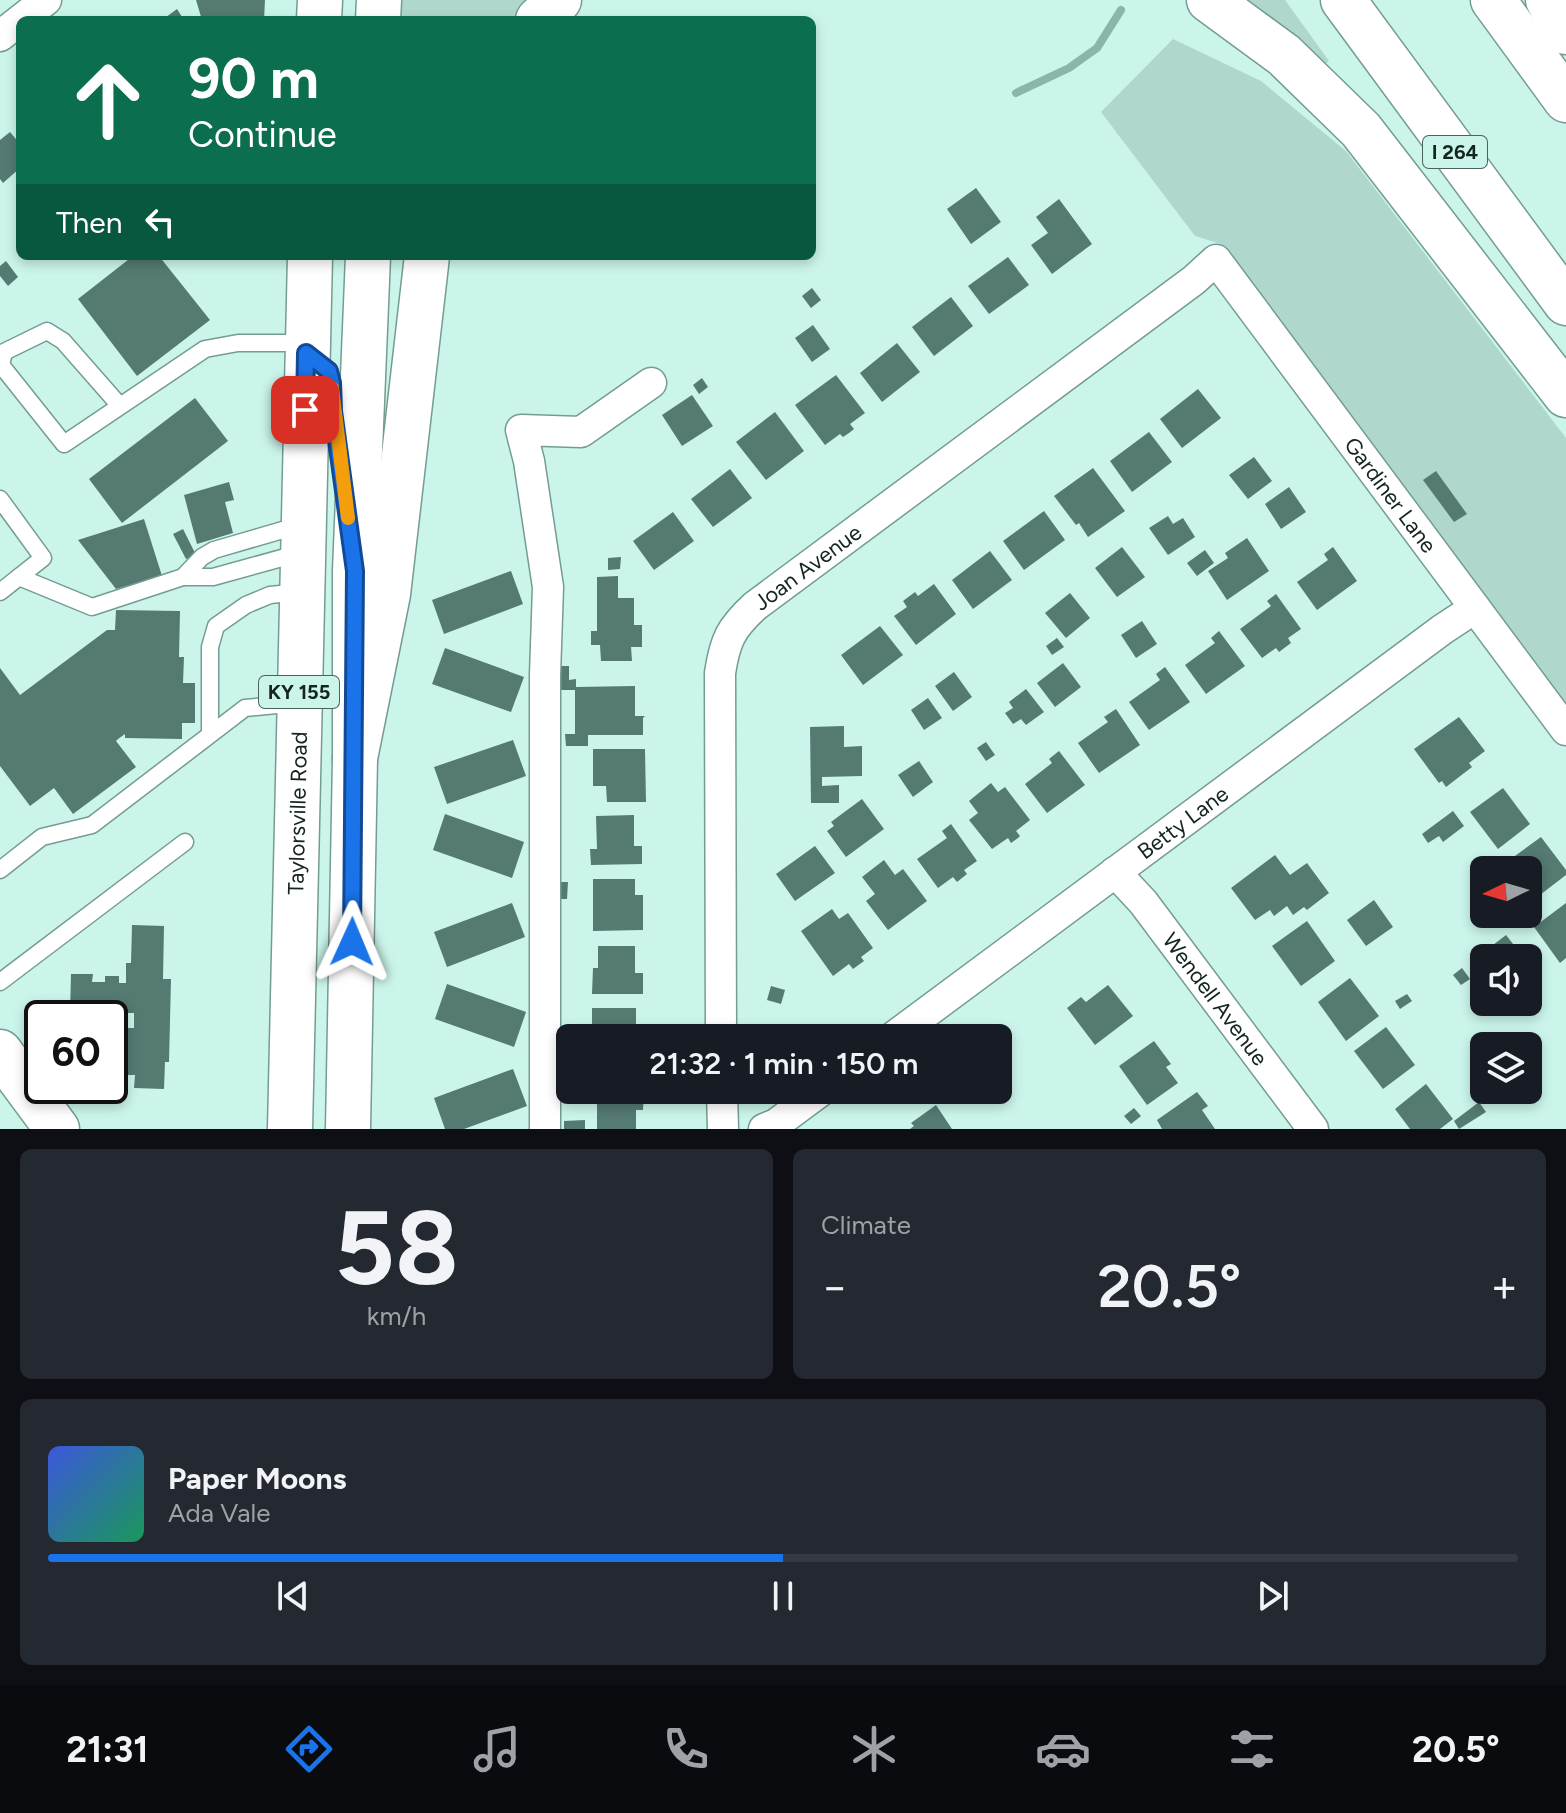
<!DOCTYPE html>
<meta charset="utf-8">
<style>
:root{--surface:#171b24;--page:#242831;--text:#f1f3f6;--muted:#9ea1a6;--line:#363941;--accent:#1a73e8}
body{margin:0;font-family:Figtree,sans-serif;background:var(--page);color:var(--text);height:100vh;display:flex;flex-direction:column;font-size:30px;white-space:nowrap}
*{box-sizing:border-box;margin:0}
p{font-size:26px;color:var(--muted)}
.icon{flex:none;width:44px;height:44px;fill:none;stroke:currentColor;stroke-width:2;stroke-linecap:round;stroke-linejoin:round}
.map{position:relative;height:1129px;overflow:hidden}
.drawer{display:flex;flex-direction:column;gap:20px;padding:20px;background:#0d0f14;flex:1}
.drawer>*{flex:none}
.banner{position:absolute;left:16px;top:16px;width:800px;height:244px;border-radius:12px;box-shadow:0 4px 12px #0003;background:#0b6e4f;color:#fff;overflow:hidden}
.needle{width:52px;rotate:265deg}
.buttons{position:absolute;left:1470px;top:856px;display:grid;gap:16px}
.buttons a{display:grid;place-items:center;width:72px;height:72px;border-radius:12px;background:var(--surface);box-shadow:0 4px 12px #0003;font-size:40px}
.speed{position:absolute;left:24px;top:1000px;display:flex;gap:16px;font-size:40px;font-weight:700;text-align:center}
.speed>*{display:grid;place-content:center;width:104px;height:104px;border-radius:50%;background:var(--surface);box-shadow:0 4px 12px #0003;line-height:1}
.speed .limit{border:4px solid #111;border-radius:12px;background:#fff;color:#111}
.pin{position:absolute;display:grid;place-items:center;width:68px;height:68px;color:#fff;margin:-34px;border-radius:16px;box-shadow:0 4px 12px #0006}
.me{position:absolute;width:88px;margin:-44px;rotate:1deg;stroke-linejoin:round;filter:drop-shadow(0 0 6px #0008)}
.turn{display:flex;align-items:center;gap:28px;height:168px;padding:0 40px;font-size:36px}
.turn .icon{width:104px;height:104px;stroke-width:2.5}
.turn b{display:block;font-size:56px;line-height:68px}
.then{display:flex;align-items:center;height:76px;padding:0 40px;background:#0003;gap:16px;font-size:30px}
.big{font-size:60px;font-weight:600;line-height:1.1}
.drawer .widget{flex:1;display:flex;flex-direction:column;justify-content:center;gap:12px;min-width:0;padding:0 28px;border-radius:12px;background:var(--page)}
.drawer .dial{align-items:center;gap:0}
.dial b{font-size:104px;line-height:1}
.song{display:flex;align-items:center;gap:24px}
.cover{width:96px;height:96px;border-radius:12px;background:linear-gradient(135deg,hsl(230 70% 55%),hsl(150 70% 35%))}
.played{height:8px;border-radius:4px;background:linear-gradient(90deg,var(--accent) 50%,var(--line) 50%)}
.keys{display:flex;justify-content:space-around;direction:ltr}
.heat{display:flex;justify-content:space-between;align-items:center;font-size:44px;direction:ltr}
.drawer .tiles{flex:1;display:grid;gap:20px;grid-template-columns:1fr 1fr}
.widget:last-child{grid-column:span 2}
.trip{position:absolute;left:556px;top:1024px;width:456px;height:80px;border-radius:12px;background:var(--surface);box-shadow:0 4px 12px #0003;font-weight:600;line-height:80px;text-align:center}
.tab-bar{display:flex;height:128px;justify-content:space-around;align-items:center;background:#090b0e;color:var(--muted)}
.tab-bar .icon{width:56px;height:56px}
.tab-bar .active{color:var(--accent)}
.tab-bar b{font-size:36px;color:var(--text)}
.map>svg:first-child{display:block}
</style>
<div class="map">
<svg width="1566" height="1129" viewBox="0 0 1566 1129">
<rect width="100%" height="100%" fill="#cbf5eb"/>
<g fill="#b0d7ce">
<polygon points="401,0 538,0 518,20 400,20"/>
<polygon points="1244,0 1285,0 1329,61 1324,65"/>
<polygon points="1173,39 1261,81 1346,151 1566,438 1566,702 1221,244 1195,236 1101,112"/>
</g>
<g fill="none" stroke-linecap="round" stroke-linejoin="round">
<polyline stroke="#8ab5ab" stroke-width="8" points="1016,93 1069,68 1097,48 1121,10"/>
</g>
<g fill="#547a72">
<polygon points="196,0 265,0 264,20 202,20"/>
<polygon points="177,9 184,20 162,20 173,12"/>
<polygon points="10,132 20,144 20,168 3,183 0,179 0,140"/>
<polygon points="976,188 1001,222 971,244 947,209"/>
<polygon points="1059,199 1092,244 1052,274 1031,245 1048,233 1036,217"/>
<polygon points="133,256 159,256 210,320 137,376 78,299"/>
<polygon points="1008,257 1029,285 989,314 968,286"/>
<polygon points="6,261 18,277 8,286 0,276 0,266"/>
<polygon points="812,288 821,300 811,308 802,296"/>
<polygon points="951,297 973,326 934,356 912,327"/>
<polygon points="813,325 830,349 812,362 795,338"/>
<polygon points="897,343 920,372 882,402 860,373"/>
<polygon points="836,375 865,413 850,424 854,429 849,433 843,437 840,434 825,445 795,405"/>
<polygon points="702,378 708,387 699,394 693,385"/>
<polygon points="1198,389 1221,418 1182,448 1160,419"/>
<polygon points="692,395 713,426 682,446 662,415"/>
<polygon points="195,398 228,441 122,523 89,479"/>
<polygon points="775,412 804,451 766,480 736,442"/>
<polygon points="1149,432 1172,462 1132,492 1110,461"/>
<polygon points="1254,457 1272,481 1248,499 1229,475"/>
<polygon points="1093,468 1125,511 1088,537 1079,523 1076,525 1054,496"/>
<polygon points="730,469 752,498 713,527 691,499"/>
<polygon points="1436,471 1467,514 1454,522 1423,480"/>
<polygon points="229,482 234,500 225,502 233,533 197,544 184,495"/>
<polygon points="1289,487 1306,512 1281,529 1265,504"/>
<polygon points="1044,511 1065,540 1024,570 1003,541"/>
<polygon points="673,512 694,541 654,570 633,541"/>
<polygon points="1168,516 1173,524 1183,518 1195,537 1168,555 1149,528"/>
<polygon points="144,519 162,576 116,589 78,540"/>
<polygon points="183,529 196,555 186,559 173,534"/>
<polygon points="1247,538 1269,571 1227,600 1208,571 1228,558 1225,553"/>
<polygon points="1122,547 1145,577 1117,597 1095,568"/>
<polygon points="1333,547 1357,581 1317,610 1297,582 1328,560 1324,554"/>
<polygon points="1205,550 1214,563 1197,576 1187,563"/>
<polygon points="990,551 1012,580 973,609 952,580"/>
<polygon points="621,557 620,569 608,570 608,558"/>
<polygon points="511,571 523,604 444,634 432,600"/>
<polygon points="618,576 618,598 634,598 634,625 642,625 642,647 631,647 632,661 601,661 600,645 591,645 591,631 597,631 597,577"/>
<polygon points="934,584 956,614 916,645 894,616 907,607 903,601 915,592 918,596"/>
<polygon points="1070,593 1090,618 1066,638 1045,613"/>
<polygon points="1276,594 1301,629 1288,638 1291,643 1279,652 1276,648 1262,658 1240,629 1271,606 1267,601"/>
<polygon points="116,610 180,611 179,657 184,657 183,683 195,683 195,723 182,723 182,739 125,738 125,734 118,739 116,741 136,767 73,814 54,788 30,806 0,766 0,668 20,695 107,630 115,630"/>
<polygon points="1142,621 1157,644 1136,658 1121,635"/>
<polygon points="880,626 903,655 863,685 841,655"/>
<polygon points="1219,631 1245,666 1206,694 1185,665 1215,643 1211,638"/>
<polygon points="1057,638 1064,647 1052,655 1046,646"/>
<polygon points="445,648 524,677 511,712 432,684"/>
<polygon points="1063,663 1081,687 1055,707 1037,683"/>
<polygon points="552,666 569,666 569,680 576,679 576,687 635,686 635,716 645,716 643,718 643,735 588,735 588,746 566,746 565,734 575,734 575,690 553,690"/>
<polygon points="1165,667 1190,702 1149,730 1129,702 1160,680 1156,674"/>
<polygon points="954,672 972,697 953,711 935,686"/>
<polygon points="1026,689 1044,712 1026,725 1021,719 1013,724 1005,713 1013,708 1009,702"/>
<polygon points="928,698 942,718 924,730 911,710"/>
<polygon points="1116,709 1140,745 1099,773 1078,743 1108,722 1104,717"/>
<polygon points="1459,717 1485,751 1469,763 1472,767 1446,787 1442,781 1439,783 1414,749"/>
<polygon points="844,726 844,747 862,746 862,776 822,777 822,786 839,785 839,803 811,803 810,727"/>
<polygon points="513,740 526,776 447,804 434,767"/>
<polygon points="986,742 995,755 986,761 977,748"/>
<polygon points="593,749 645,749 646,802 607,802 606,786 593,786"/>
<polygon points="1059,751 1085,785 1047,813 1025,784 1052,763 1049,759"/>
<polygon points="919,761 933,782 913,797 898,775"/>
<polygon points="991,783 998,792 1005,787 1030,820 1016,831 1020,836 1018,838 1011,843 1008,838 992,849 969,820 978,813 969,801"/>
<polygon points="1503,788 1530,824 1498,849 1470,812"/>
<polygon points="862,799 884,829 846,857 827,831 834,826 831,822"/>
<polygon points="1453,811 1464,826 1443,842 1439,836 1428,843 1422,834"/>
<polygon points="445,814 524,842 512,878 433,850"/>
<polygon points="634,815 634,846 642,846 642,864 591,865 590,849 597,849 596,816"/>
<polygon points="951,824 977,861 964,870 967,874 957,882 953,877 938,888 917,859 947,838 942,831"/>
<polygon points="1541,837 1566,870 1566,875 1536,898 1528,887 1528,870 1515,870 1508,861"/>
<polygon points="815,846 835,873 795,901 776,874"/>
<polygon points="1275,855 1290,875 1307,863 1329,893 1307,910 1304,907 1293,915 1287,906 1274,916 1270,910 1255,920 1231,888"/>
<polygon points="884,860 895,875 903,869 927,901 888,930 866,901 875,894 862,877"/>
<polygon points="593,879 635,879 635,895 643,895 643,930 593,931"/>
<polygon points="555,882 568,882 567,899 555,899"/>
<polygon points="1374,900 1393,927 1366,946 1347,920"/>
<polygon points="512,903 525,937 447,967 434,932"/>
<polygon points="1566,903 1566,958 1560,963 1534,927"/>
<polygon points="832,909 839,919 848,913 873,948 861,957 864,961 853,969 849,964 833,976 801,931"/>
<polygon points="1307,921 1335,961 1301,986 1272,946"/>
<polygon points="132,925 164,926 163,979 171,979 169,1062 165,1062 164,1089 134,1088 135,1075 125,1075 126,1053 118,1053 118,1035 126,1035 126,1028 134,1028 134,1013 119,1013 118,1032 110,1032 110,1018 76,1018 76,1014 70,1014 71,974 93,974 92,982 105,982 105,976 119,976 119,983 126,983 126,963 131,963"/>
<polygon points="1506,935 1524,958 1484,958 1484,969 1476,958"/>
<polygon points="598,946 635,946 635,973 643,973 643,994 592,994 593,968 598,968"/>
<polygon points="1462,968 1470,979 1461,985 1453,975"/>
<polygon points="1350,978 1379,1016 1346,1041 1318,1002"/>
<polygon points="447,984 526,1012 514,1047 435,1019"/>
<polygon points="1108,985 1133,1016 1095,1045 1067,1008 1081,997 1086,1002"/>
<polygon points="771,986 785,990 781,1004 767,1000"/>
<polygon points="1407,994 1412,1001 1400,1009 1395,1001"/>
<polygon points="592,1008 636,1008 636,1031 641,1031 641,1038 592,1038"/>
<polygon points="1386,1027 1415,1065 1383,1089 1354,1051"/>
<polygon points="1154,1041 1171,1064 1166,1067 1178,1083 1147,1105 1119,1066"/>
<polygon points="513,1069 527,1106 464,1129 445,1129 434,1098"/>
<polygon points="1426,1084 1453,1119 1440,1129 1410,1129 1395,1109"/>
<polygon points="591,1090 644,1090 643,1110 636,1110 636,1129 597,1129 597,1104 591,1104"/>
<polygon points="1197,1092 1208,1106 1202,1110 1215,1129 1162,1129 1157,1120"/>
<polygon points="1479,1102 1486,1112 1459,1129 1454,1121"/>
<polygon points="936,1105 952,1129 910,1129 914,1126 911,1123"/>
<polygon points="1134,1108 1141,1116 1131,1124 1124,1116"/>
<polygon points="585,1120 585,1129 564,1129 564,1121"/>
</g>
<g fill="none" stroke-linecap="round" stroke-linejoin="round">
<defs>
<g id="lane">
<polyline points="120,406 63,341 47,331 4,352 1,365 64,444 205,349 238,343 305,343"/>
<polyline points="0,499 43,558 0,592"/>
<polyline points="19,577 92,607 183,577 213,577 300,553"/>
<polyline points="183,577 202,557 214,550 300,525"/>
<polyline points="210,733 210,647 216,626 246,605 270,595 301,592"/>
<polyline points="0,870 42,837 92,825 245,708 298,703"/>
<polyline points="0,982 185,842"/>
</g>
<g id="street">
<polyline points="0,36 46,0"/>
<path id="s1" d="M1115,872L1143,902L1313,1129"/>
<path id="s2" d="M721,1038L720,673C725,640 731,628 755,606L1194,280L1216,260L1566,730"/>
<path id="s3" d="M892,1038L1443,629L1475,608"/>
<polyline points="722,1090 723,1129"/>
<polyline points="545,1129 545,675 548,587 529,461 521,430 581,432 651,383"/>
<polyline points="764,1129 776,1124 822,1090"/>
</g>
<polyline id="secondary" points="0,1052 57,1129"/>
<g id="primary">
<polyline points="319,20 320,0"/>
<polyline points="378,20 379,0"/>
<path id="s4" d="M290,1129L310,256"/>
<polyline points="348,1129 355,758 355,571 368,256"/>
</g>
<g id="highway">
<polyline points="1209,0 1284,55 1361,130 1566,395"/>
<polyline points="1343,0 1566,303"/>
<polyline points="1493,0 1566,100"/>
<polyline points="1548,0 1566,32"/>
<polyline points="538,20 559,0"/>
<polyline points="355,758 388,594 427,256"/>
</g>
</defs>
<use href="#lane" stroke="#749c92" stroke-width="19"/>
<use href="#street" stroke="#749c92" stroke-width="33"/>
<use href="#secondary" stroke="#749c92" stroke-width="47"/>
<use href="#primary" stroke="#749c92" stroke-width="47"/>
<use href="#highway" stroke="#749c92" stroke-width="47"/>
<use href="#lane" stroke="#fff" stroke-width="16"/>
<use href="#street" stroke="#fff" stroke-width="30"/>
<use href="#secondary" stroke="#fff" stroke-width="44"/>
<use href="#primary" stroke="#fff" stroke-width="44"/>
<use href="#highway" stroke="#fff" stroke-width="44"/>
</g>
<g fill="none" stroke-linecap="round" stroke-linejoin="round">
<defs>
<polyline id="route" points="305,410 306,353 329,371 332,383 333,411 355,571 352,942"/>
</defs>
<use href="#route" stroke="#114b97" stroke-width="20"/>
<use href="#route" stroke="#1a73e8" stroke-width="14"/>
<polyline stroke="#f59e0b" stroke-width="14" points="332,388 348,518"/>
</g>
<g text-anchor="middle" stroke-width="7" stroke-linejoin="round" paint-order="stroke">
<g fill="#cbf5eb" stroke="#4b635d" stroke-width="2">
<rect x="1423" y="136" width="64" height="32" rx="6"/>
<rect x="259" y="676" width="80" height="32" rx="6"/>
</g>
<g font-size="20" font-weight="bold" fill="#142420">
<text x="1455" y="159">I 264</text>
<text x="299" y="699">KY 155</text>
</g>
<g font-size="22" fill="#142420" stroke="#cbf5eb">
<text dy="8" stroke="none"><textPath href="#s2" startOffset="1312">Gardiner Lane</textPath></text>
<text dy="8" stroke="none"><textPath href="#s2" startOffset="508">Joan Avenue</textPath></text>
<text dy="8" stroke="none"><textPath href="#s4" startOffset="316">Taylorsville Road</textPath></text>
<text dy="8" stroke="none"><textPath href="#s3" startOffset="362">Betty Lane</textPath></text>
<text dy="8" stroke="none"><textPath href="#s1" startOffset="162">Wendell Avenue</textPath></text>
</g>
</g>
</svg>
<div class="buttons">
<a><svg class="needle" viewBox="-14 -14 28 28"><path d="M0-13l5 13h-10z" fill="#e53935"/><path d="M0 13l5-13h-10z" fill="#9ea1a6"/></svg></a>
<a><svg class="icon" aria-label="sound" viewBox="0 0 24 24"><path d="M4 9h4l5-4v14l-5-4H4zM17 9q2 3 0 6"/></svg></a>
<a><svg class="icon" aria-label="layers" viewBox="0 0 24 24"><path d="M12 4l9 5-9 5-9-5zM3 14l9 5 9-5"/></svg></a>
</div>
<div class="speed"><div class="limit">60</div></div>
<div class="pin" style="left:305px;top:410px;background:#d93025"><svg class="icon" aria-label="arrive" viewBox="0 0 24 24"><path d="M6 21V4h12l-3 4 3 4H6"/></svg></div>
<svg class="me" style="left:352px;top:942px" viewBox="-20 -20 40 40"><path d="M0-17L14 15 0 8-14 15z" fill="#1a73e8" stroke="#fff" stroke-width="4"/></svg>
<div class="trip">21:32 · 1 min · 150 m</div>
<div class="banner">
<div class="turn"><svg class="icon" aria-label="ahead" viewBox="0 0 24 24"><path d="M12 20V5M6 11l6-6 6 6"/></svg><div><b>90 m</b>Continue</div></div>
<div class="then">Then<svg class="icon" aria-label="left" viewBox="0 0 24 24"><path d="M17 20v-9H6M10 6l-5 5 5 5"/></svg></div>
</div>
</div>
<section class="drawer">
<div class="tiles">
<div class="widget dial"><b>58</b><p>km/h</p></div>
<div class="widget"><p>Climate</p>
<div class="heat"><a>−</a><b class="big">20.5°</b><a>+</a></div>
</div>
<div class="widget">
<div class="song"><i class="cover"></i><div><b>Paper Moons</b><p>Ada Vale</p></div></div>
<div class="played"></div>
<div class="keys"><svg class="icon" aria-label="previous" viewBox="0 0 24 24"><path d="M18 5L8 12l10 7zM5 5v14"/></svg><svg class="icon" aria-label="pause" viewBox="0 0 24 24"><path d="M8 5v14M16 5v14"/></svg><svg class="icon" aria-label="next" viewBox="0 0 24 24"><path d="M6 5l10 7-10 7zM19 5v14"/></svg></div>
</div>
</div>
</section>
<nav class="tab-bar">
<b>21:31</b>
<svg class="icon active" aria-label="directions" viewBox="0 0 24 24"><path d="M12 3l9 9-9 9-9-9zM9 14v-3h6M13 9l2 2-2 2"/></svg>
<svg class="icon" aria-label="music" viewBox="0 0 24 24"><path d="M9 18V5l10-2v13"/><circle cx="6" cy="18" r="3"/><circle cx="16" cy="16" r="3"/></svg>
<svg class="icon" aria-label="phone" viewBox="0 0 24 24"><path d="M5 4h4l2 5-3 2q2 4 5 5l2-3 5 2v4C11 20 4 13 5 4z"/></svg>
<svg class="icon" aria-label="climate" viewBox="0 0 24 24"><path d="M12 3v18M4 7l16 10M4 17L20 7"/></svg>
<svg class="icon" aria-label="car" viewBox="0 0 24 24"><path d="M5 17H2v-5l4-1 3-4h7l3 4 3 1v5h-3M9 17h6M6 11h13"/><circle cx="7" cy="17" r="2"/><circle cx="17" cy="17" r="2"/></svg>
<svg class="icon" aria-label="filters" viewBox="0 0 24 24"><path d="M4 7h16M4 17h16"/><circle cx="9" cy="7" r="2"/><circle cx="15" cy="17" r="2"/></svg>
<b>20.5°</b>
</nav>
